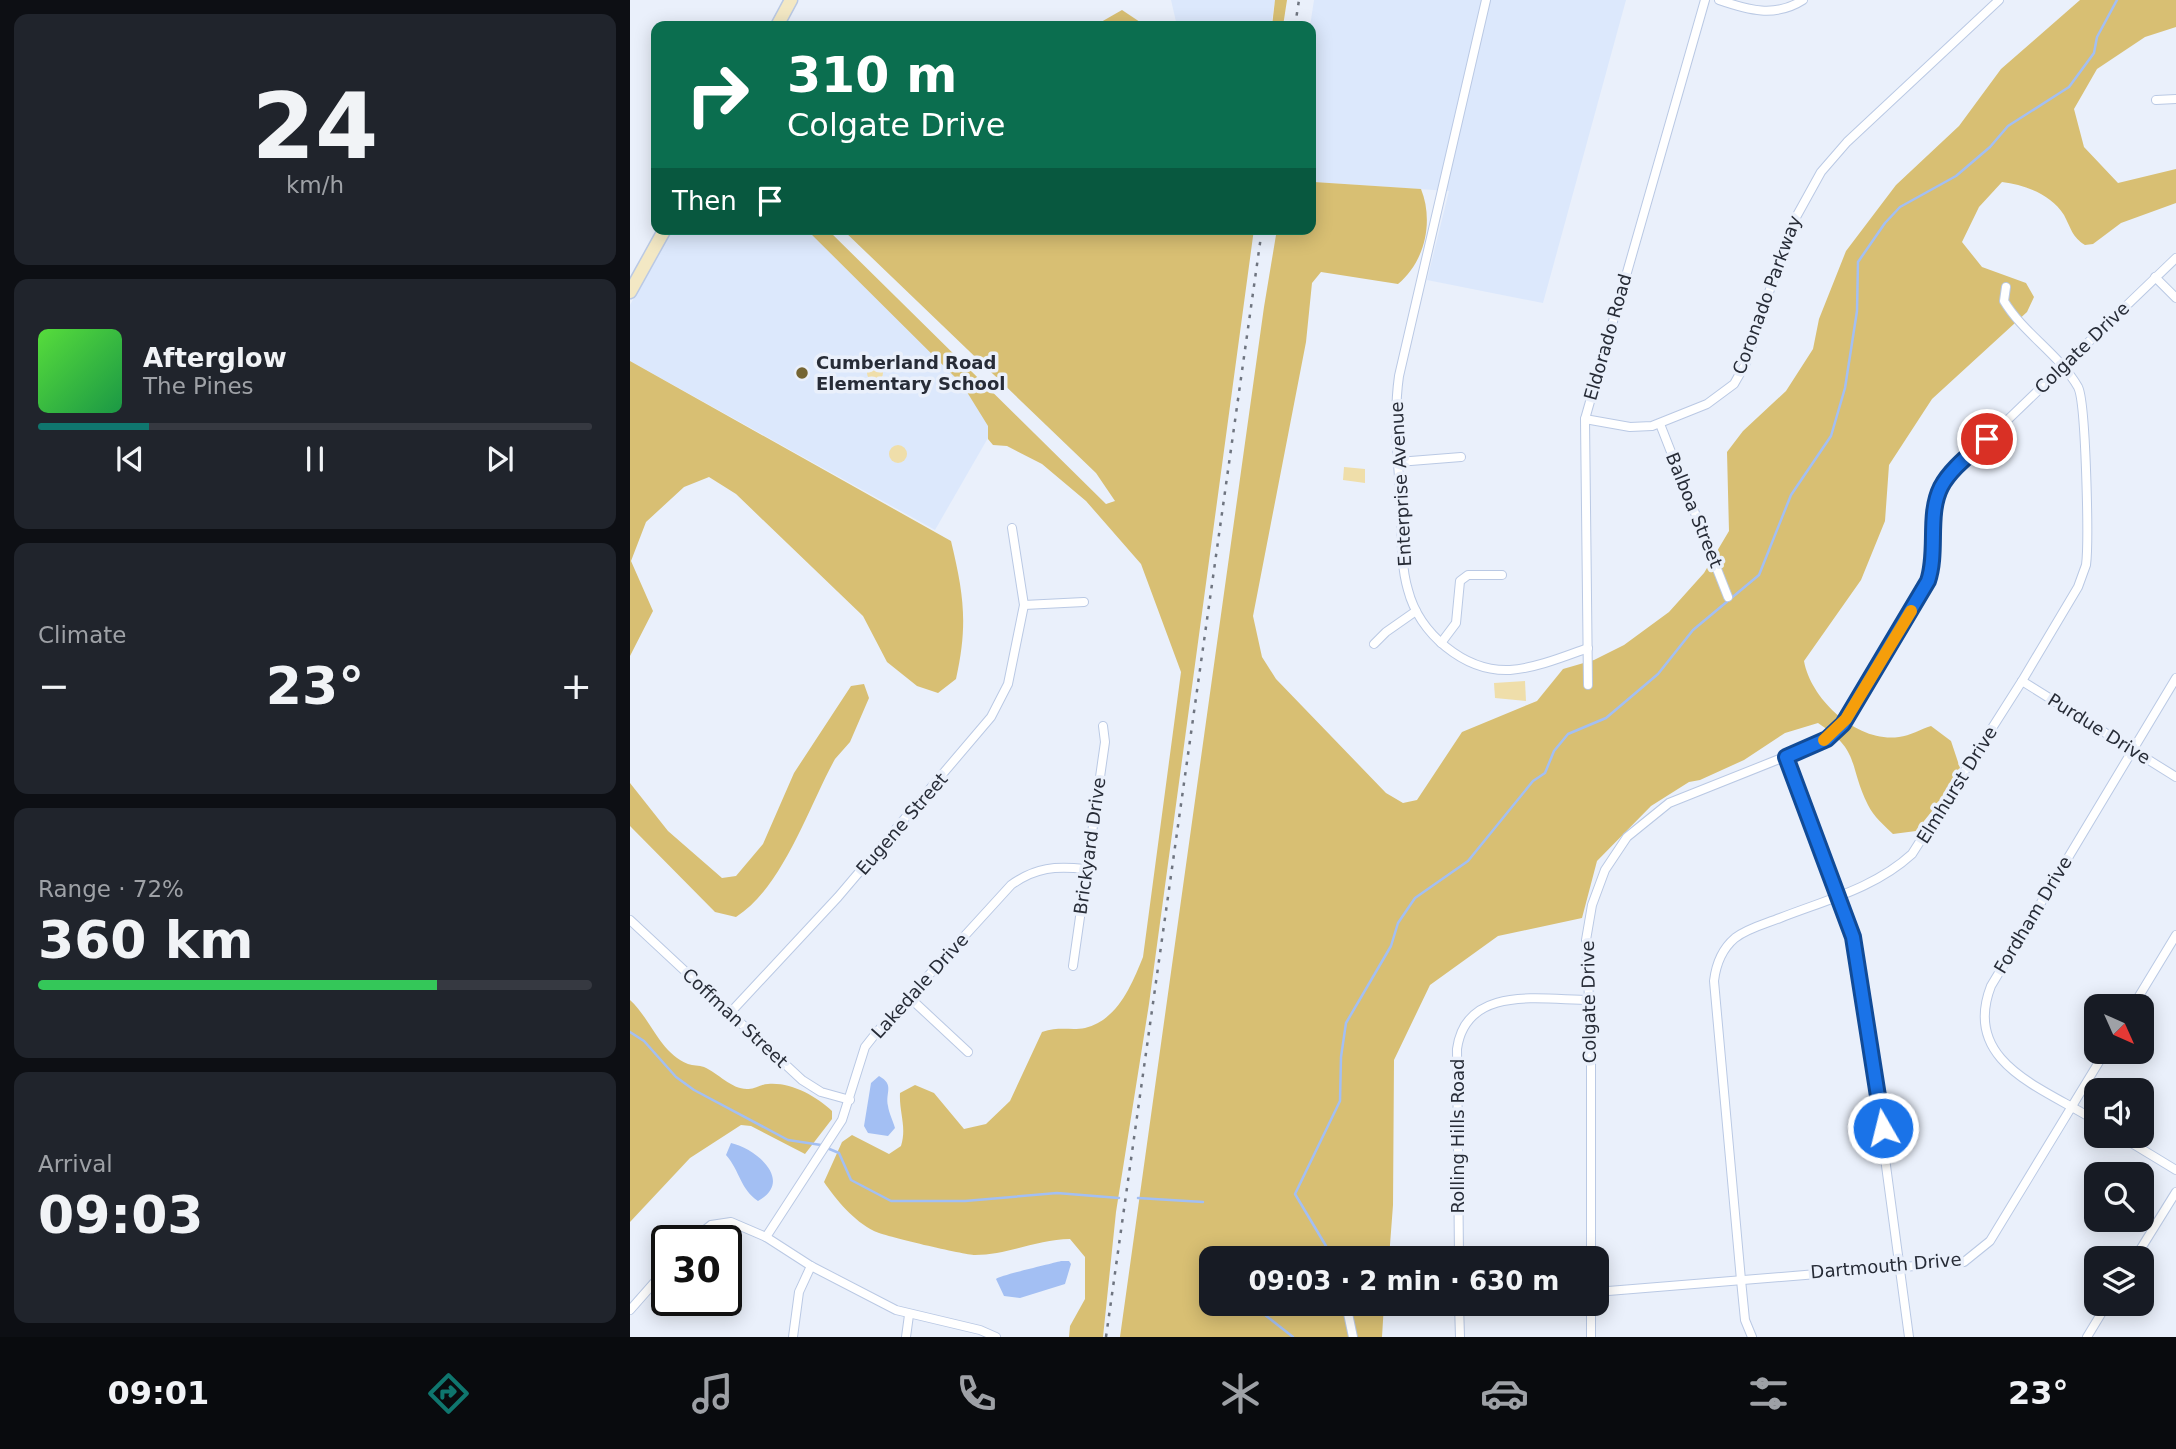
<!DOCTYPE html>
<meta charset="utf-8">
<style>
:root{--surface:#171b24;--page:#20242c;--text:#f1f3f6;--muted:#9ea1a6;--line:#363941;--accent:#0f766e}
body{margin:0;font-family:"DejaVu Sans",sans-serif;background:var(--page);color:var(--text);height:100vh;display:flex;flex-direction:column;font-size:26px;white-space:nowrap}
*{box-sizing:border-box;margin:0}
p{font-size:23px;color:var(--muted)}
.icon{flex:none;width:38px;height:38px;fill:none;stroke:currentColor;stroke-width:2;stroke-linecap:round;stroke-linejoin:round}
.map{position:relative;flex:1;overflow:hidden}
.side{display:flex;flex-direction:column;gap:14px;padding:14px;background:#0d0f14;width:630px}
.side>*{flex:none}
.hud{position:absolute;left:21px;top:21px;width:665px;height:214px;border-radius:14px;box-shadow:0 4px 18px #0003;background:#0b6e4f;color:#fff;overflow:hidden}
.needle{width:46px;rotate:135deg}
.controls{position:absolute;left:1454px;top:994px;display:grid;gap:14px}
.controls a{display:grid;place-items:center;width:70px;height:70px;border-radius:14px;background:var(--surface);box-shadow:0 4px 18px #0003;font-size:35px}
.speed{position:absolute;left:21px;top:1225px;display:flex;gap:14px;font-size:35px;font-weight:700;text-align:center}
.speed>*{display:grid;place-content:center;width:91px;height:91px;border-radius:50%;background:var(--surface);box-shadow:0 4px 18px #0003;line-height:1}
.speed .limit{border:4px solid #111;border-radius:10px;background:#fff;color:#111}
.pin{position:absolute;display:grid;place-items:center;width:60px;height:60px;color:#fff;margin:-30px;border:4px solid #fff;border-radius:50%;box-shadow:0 2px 7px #0007}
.me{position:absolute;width:77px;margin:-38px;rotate:352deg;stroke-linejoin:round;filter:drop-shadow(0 0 5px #0008)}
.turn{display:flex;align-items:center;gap:24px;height:147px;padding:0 21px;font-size:32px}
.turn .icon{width:91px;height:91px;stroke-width:2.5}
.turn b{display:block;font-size:49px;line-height:60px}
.then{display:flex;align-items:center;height:66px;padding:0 21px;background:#0003;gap:14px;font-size:26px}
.big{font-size:52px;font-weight:600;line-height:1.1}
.side .card{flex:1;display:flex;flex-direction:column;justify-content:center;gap:10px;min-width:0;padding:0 24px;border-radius:14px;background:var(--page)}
.side .dial{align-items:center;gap:0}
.dial b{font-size:91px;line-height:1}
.song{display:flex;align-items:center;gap:21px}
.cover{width:84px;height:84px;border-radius:10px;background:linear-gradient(135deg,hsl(110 70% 55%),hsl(140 70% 35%))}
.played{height:7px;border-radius:4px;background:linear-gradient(90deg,var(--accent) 20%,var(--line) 20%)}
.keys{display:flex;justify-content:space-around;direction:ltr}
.heat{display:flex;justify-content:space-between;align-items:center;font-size:38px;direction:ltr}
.charge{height:10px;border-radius:5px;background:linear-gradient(90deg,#34c759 72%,var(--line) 0)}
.trip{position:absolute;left:569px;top:1246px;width:410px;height:70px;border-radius:14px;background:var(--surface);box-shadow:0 4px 18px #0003;font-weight:600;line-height:70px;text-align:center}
.tab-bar{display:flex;height:112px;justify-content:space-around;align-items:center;background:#090b0e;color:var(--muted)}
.tab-bar .icon{width:49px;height:49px}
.tab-bar .current{color:var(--accent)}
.tab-bar b{font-size:32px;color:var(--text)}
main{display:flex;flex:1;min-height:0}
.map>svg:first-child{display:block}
</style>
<main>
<section class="side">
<div class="card dial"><b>24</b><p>km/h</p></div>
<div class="card">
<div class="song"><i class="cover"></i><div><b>Afterglow</b><p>The Pines</p></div></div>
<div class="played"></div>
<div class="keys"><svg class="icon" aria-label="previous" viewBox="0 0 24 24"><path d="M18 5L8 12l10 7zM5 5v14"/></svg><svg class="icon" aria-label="pause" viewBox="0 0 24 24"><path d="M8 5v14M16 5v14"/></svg><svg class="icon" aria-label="next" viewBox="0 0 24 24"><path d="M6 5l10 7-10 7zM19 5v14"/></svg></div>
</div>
<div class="card"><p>Climate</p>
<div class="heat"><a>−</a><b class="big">23°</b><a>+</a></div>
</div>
<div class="card"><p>Range · 72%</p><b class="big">360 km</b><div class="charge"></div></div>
<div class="card"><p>Arrival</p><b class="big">09:03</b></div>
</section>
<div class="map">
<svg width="1546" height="1337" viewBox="0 0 1546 1337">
<rect width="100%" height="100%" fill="#eaf0fb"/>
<g fill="#dce8fc">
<polygon points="541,0 645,0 641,26 547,26"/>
<polygon points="684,0 996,0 913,303 797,280 819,191 684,182 680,26"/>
<polygon points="41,229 198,229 366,424 305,530 0,361 0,305"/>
</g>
<g fill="#efdeaa">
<circle cx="245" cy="373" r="8"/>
<circle cx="268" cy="454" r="9"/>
<polygon points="714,467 735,469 735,483 713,480"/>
<polygon points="895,681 896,701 865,698 864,683"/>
</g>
<g fill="#d8bf73">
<polygon points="645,0 657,0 653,26 642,26"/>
<path d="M1450,0H1546V27L1515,37L1467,69L1444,109L1454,147L1488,183L1546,169V203L1491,223L1463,244L1455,245C1442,237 1441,228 1434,215C1421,194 1395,185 1372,182L1349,207L1332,242L1352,267L1396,283L1404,297L1397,312L1302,399L1259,465L1255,521L1231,580L1174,661C1181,700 1228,743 1269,737C1280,736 1291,729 1301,726L1321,741L1330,768L1314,796L1286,831L1263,834C1255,826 1243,816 1238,805C1218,765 1231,751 1188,723L1155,733L1114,760L1070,780L1059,782L1021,806L967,861L952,918L868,936L800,985L764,1060L763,1205L759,1258H581V1304H754L752,1337H490L634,307L647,229H681V157L684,182L791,189C804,221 795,262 768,284L691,272L682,283L676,342L623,616L632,657L646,679L756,793L773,803L787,800L832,732L907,701L933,669L964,660L994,645L1039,612L1074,573L1099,531L1097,452L1113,431L1156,391L1183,349L1189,319L1216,251L1266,185L1329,126L1371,69Z"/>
<polygon points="492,10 516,26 464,26"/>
<path d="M176,229H197L476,504L485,501L466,473L212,229H624L519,1004L486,1212L473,1337H439L440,1326L455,1299V1257L440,1239C408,1239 378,1255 345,1255C335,1255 253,1236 244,1231C224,1221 206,1200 194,1182L212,1142L222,1135L259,1154L271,1146C277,1127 269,1113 270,1093L285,1085L304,1093L334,1129L356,1124L380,1101L412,1032C431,1026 441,1031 455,1028C488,1020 502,984 513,957L551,672L511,564L456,501L412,464L377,446L363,445L358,439V426L332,384Z"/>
<path d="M0,361L321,541C334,595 338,625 326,679L308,693L287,686L257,662L233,616L106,494L79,477L54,487L16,522L1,561L23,611L0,656Z"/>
<path d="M234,684L239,698L220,742L205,759C178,808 153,887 106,917L85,912L0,826V783L38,831L92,878L106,876L133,844L164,773L221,686Z"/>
<path d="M0,1000C21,1019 30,1053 58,1064C63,1066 69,1065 74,1067C88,1073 101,1089 117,1089C124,1090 131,1084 138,1084C161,1082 186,1096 202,1111V1119L175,1154L121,1126L111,1125L60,1158L0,1222Z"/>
</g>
<g fill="#a3bff3">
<path d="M249,1076C265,1085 255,1092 258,1106C259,1113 263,1121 265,1128L258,1136L238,1133L234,1126L241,1083Z"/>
<path d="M101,1143C127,1149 164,1181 128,1201C110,1189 110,1171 96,1155Z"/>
<path d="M431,1261H439L441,1264L435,1284L390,1298L374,1296L366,1279C371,1275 420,1264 431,1261Z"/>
</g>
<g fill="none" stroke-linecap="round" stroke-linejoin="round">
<g stroke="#a3bff3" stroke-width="2.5">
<polyline points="0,1032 14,1041 46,1077 64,1090 158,1140 191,1145"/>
<polyline points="197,1148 209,1153 221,1180 261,1201 335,1201 427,1193 489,1198"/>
<polyline points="508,1198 573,1202"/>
<polyline points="679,1258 696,1246 665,1194 710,1101 711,1057 716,1023 761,946 768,923 785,898 838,861 903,781 915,773 924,751 938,734 976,718 1028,674 1063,630 1129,575 1161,495 1201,436 1215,388 1227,311 1228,262 1255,223 1270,207 1326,176 1360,147 1378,126 1439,87 1464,53 1467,37 1487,0"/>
<polyline points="621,1304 663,1337"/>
</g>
<defs>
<g id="street">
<path d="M856,0L769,376C763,418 768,461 771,504C772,532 770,563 778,590C789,633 834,672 880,670C906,668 933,657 958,648"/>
<path d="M1089,0C1118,10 1145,18 1173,0"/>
<polyline points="1526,100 1546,99"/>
<polyline points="1525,277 1546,298"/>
<polyline points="955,419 1000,427 1022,426 1077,404 1104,384 1116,363 1160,228 1191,172 1217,142 1369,0"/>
<polyline points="1030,424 1098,597"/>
<polyline points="768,462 831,457"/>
<polyline points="394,605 454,602"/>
<polyline points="811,643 826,623 830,581 838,575 872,575"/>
<polyline points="744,644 756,632 786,611"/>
<polyline points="1392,681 1546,777"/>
<polyline points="958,685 955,419 1075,0"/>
<polyline points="1155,757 1217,917 1228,957 1279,1337"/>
<polyline points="0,920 172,1080 191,1092 220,1100"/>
<polyline points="443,966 475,742 473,726"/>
<polyline points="280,998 338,1052"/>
<polyline points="1503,1006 1546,935"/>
<polyline points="99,1014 208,897 361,717 378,684 394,605 382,528"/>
<path d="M1466,1121C1414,1088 1331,1063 1361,986L1546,678"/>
<polyline points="1490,1136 1546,1170"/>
<path d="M136,1237L212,1120L235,1047L246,1033L381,885C406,867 426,866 455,869"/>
<polyline points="61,1241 81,1225 101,1222 136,1237 181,1266 266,1310 350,1330 366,1337"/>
<path d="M829,1258L827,1049C836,984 912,1000 960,1000"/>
<path d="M961,1258V1038L956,940L962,905L975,870L997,837L1039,803L1187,744L1205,732L1216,719L1298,581C1310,548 1298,511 1315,480L1546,258"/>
<polyline points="1505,1258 1546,1192"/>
<polyline points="966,1292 1334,1262 1360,1241 1475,1052"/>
<polyline points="716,1304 723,1337"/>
<polyline points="829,1304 830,1337"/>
<polyline points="961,1304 961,1337"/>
<polyline points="0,1310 37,1268"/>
<polyline points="163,1337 169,1292 181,1266"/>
<polyline points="276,1337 279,1315"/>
<path d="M1122,1337L1115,1320L1111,1280L1084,981C1086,964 1092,949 1105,938C1118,928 1135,924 1150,918C1196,900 1245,888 1282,854L1392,681L1448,587L1456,565C1459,542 1456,402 1448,387C1429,354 1393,333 1374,301L1376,287"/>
<polyline points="1457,1337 1477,1304"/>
</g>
<g id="secondary">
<polyline points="147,26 161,0"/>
<polyline points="0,292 35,229"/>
</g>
</defs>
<use href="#street" stroke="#bac9e4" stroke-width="10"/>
<use href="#secondary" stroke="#bac9e4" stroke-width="15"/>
<use href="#street" stroke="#fff" stroke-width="8"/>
<use href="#secondary" stroke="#f3e8c4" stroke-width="12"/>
<g stroke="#6f7580" stroke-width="2.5" stroke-dasharray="3.5 7" stroke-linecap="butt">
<polyline points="665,26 669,0"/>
<polyline points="476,1337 632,229"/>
</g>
</g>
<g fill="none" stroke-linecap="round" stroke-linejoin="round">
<defs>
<path id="route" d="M1253,1128L1223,937L1156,757L1197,739L1213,724L1298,581C1308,551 1297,515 1311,487C1321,468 1342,453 1357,439"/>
</defs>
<use href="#route" stroke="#114b97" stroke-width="18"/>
<use href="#route" stroke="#1a73e8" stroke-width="12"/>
<polyline stroke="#f59e0b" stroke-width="12" points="1194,740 1216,719 1281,611"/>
</g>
<circle fill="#756533" stroke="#eaf0fb" stroke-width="2.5" cx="172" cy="373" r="7"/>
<g text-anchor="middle" stroke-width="7" stroke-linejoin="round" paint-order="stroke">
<g font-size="18" fill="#272c37" stroke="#eaf0fb">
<text transform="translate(1137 295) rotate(-70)" y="6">Coronado Parkway</text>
<text transform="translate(978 337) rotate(-74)" y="6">Eldorado Road</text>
<text transform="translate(1452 348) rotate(-44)" y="6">Colgate Drive</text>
<text transform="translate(771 484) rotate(-93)" y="6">Enterprise Avenue</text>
<text transform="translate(1064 510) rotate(68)" y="6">Balboa Street</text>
<text transform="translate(1469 729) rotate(32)" y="6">Purdue Drive</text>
<text transform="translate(1327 785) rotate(-58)" y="6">Elmhurst Drive</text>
<text transform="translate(272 824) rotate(-49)" y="6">Eugene Street</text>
<text transform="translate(460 846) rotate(-82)" y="6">Brickyard Drive</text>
<text transform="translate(1403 915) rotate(-59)" y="6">Fordham Drive</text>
<text transform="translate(290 986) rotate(-48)" y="6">Lakedale Drive</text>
<text transform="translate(959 1002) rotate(-91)" y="6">Colgate Drive</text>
<text transform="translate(105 1018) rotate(43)" y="6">Coffman Street</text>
<text transform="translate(828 1136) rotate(-90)" y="6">Rolling Hills Road</text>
<text transform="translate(1256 1266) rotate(-5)" y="6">Dartmouth Drive</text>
</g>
<g font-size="18" font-weight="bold" fill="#272c37" stroke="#eaf0fb" text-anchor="start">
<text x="186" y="369">Cumberland Road<tspan x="186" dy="21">Elementary School</tspan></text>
</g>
</g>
</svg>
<div class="controls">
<a><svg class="needle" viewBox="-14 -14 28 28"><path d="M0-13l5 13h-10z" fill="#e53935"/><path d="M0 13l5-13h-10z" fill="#9ea1a6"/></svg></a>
<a><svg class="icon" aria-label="sound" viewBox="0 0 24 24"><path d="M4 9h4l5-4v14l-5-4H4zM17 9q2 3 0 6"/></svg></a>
<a><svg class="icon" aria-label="search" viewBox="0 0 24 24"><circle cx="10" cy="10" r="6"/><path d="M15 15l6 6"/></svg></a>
<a><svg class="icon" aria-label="layers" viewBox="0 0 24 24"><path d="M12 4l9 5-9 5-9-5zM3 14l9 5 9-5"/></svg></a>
</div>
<div class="speed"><div class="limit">30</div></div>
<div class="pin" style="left:1357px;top:439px;background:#d93025"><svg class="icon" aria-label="arrive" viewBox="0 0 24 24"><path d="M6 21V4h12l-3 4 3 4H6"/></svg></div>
<svg class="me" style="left:1253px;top:1128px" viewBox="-20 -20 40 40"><circle r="17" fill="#1a73e8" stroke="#fff" stroke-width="3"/><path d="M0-11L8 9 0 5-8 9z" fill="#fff"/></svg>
<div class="trip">09:03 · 2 min · 630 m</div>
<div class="hud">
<div class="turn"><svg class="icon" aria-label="right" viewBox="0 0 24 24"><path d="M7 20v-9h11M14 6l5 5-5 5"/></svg><div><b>310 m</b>Colgate Drive</div></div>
<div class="then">Then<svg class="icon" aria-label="arrive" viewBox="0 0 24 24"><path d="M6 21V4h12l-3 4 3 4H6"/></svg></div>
</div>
</div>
</main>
<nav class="tab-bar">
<b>09:01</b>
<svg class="icon current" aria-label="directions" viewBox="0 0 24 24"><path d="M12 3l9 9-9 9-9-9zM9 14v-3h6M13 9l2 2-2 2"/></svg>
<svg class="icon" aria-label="music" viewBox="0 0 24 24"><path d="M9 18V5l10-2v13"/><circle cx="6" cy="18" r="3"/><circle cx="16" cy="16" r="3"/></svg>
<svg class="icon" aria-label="phone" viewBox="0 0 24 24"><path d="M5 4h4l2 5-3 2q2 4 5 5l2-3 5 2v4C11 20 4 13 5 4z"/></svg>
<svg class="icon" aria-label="climate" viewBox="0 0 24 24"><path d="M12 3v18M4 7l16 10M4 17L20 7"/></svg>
<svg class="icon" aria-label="car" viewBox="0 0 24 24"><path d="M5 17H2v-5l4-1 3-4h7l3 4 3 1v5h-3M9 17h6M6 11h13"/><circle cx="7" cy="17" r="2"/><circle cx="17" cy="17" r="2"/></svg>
<svg class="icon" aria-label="filters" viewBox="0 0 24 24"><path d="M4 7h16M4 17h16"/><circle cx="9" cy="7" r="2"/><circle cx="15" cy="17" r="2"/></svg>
<b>23°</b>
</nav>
